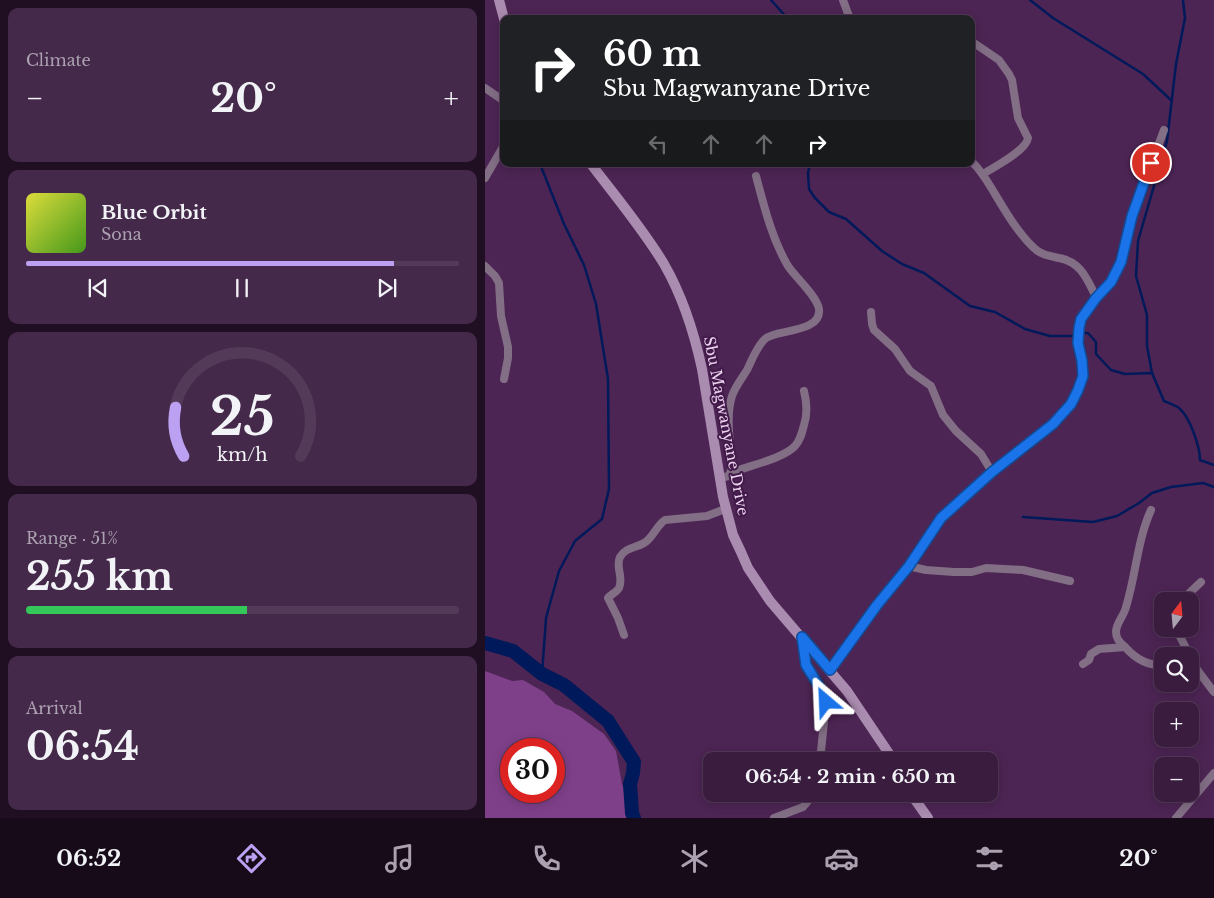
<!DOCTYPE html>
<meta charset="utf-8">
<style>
:root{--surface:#3a1c3f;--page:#45294a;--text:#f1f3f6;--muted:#aba1b0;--line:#543a59;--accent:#bca0f2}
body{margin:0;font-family:"Libre Baskerville",serif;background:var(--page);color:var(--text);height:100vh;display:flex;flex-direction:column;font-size:19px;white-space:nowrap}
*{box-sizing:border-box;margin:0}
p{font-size:16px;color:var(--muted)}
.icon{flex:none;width:28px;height:28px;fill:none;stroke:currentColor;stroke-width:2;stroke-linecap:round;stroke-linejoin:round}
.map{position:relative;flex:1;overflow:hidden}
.sheet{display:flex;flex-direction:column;gap:8px;padding:8px;background:#200f23;width:485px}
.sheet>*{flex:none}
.top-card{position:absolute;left:15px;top:15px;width:475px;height:152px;border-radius:10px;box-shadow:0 2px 12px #0003,0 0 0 1px var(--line);background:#202124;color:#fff;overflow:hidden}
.needle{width:32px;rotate:16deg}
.controls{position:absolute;left:669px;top:592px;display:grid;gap:10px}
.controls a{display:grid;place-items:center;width:45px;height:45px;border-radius:10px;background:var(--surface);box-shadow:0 2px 12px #0003,0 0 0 1px var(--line);font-size:25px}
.speed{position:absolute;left:15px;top:738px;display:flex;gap:10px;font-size:25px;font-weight:700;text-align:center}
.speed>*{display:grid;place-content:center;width:65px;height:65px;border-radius:50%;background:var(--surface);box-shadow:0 2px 12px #0003,0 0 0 1px var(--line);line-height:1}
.speed .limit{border:8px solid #d22;background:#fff;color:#111}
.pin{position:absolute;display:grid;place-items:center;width:42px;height:42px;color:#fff;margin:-21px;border:2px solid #fff;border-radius:50%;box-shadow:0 1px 5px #0007}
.me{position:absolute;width:55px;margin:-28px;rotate:334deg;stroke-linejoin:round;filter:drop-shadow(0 0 4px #0008)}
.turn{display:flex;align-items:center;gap:18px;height:105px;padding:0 20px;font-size:22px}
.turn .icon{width:65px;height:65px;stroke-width:2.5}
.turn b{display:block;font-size:35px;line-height:42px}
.lanes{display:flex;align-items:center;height:48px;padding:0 20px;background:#0003;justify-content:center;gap:25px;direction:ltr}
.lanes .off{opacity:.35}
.big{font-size:38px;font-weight:800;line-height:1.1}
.sheet .widget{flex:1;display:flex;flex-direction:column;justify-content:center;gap:8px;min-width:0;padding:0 18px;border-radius:10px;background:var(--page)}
.sheet .dial{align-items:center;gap:0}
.dial svg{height:130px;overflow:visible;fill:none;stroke:var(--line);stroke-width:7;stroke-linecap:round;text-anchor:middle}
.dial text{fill:var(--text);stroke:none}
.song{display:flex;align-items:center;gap:15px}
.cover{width:60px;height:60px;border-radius:8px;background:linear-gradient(135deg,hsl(60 70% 55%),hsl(100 70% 35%))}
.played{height:5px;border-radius:2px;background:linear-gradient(90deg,var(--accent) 85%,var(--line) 85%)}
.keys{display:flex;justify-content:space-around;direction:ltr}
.heat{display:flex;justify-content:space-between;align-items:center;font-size:28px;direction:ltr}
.charge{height:8px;border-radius:4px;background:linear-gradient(90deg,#34c759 51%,var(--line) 0)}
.trip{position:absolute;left:218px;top:752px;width:295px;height:50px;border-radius:10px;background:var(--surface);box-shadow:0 2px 12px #0003,0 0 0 1px var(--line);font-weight:800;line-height:50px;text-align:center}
.tab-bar{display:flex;height:80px;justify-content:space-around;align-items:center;background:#170b19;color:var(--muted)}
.tab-bar .icon{width:35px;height:35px}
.tab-bar .active{color:var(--accent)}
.tab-bar b{font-size:22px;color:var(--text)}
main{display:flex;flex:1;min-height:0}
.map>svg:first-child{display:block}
</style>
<main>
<section class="sheet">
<div class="widget"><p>Climate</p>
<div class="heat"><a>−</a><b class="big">20°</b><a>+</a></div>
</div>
<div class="widget">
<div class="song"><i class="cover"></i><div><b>Blue Orbit</b><p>Sona</p></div></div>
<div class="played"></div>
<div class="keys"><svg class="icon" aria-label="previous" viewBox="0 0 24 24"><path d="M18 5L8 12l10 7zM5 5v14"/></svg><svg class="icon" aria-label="pause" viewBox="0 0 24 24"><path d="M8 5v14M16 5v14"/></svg><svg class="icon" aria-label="next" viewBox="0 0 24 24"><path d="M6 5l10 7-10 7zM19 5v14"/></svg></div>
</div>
<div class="widget dial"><svg viewBox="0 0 100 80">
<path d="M14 69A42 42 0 1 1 86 69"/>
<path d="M14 69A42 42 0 0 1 9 39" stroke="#bca0f2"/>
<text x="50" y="56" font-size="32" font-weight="700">25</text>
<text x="50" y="72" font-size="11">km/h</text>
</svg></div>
<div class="widget"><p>Range · 51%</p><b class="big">255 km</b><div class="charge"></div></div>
<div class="widget"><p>Arrival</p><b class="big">06:54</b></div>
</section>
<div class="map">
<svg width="729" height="818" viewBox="0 0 729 818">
<rect width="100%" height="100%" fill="#4d2554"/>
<path fill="#7f408a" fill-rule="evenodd" d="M0,671L27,681L38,680L59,692L70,704L87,711L119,734L131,751L137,784L145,809L144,818H0ZM26,749H69V791H26Z"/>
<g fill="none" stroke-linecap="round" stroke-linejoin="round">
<g stroke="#00195a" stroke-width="2.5">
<polyline points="286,0 303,19"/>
<polyline points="545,0 568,18 658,74 686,100"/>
<polyline points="325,164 323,173 324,189 330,198 344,212 361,219 397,251 417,264 439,273 485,306 510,312 540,329 565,336 590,336"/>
<polyline points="57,169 79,224 99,265 111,304 123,379 124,489 117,519 90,541 74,571 61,618 57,674"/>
<path d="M595,333H603L611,342V354L626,370L640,374L667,373L679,401C684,403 690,405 694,408C705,417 715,447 715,460L729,465"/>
<polyline points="667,373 662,346 662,315 651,276 653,241 682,141 691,64 700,18 698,0"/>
<polyline points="538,517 608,522 632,516 654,503 667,493 686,487 718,483 729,487"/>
</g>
<polyline stroke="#00195a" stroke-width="14" points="0,643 28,651 57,674 79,685 123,721 149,762 148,773 145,784 147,813 149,818"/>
<g stroke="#826e85" stroke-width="8">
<polyline points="358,0 365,19"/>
<path d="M486,41L514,60L524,74L527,80L533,118L543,138C541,151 509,167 498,174"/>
<polyline points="0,88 19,101"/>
<path d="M486,161C495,169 501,179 507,189C519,209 532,232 549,248C556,255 565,256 574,258C596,262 602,279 611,297"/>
<polyline points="0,178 19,145"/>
<polyline points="0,266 10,276 14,283 16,316 23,347 23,358 19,379"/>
<polyline points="386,312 387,324 389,330 410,349 425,371 446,386 458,415 471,431 496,454 507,472"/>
<path d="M246,473C262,466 298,459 310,446C315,441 317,433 319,425C323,413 322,403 319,391"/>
<path d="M234,478L244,476L247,468C246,447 240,417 247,396C250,387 257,378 262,370C267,360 271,348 279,340C287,329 337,334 334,309C332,296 311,278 303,266C287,239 279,206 271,176"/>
<path d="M666,510C652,541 651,575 641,607C639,616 631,623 631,632C631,640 636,643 641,648C651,659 662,666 678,665"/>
<polyline points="423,566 441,570 469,572 487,572 501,568 538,570 585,581"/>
<polyline points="696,601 716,582"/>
<polyline points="691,629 713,671"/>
<path d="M139,635L133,618L123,598C126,594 132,592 134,588C139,577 130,567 135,557C141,547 151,548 159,543C168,538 171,526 180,520L222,516L240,509"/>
<polyline points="317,639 321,665 337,691 341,702 335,761"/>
<polyline points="598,664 604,660 606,654 614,649 640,647"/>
<polyline points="705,667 713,671 729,692"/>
<polyline points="345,670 392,605 423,566 456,518 507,472 568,424 586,404 598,376 597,361 593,343 593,328 596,319 611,297 626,282 636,262 647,216 679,130"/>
<polyline points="289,818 318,807 329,794"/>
<polyline points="691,818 729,773"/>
</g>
<g stroke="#ab8cb1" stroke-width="10">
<polyline points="14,0 19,19"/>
<path d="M106,164C131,197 158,229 179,264C198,297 209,332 217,369L238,497L248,535L256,552L263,568L285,601L362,691L409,761"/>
<polyline points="426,794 443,818"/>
</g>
</g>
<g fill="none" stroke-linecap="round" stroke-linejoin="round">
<defs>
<polyline id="route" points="341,702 337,691 321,665 317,637 345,670 392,605 424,566 456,518 507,472 568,424 586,404 593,390 598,376 597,361 593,343 594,328 596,319 611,298 626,282 636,262 647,216 666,163"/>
</defs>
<use href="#route" stroke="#114b97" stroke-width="12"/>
<use href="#route" stroke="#1a73e8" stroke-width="9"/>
</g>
<g text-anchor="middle" stroke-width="4" stroke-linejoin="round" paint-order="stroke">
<g font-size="15" fill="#ecd3f0" stroke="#421a49">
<text transform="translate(241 426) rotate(79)" y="5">Sbu Magwanyane Drive</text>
</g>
</g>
</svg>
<div class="controls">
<a><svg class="needle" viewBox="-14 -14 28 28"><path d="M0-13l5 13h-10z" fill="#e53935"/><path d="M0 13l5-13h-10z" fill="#aba1b0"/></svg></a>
<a><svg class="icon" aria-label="search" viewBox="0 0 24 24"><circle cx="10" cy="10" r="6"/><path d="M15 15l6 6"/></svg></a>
<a>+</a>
<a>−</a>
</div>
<div class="speed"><div class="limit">30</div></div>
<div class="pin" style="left:666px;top:163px;background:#d93025"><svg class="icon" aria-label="arrive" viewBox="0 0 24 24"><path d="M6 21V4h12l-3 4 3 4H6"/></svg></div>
<svg class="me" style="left:341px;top:702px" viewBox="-20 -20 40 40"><path d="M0-17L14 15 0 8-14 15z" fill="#1a73e8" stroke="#fff" stroke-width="4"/></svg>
<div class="trip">06:54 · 2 min · 650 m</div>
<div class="top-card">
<div class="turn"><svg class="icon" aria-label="right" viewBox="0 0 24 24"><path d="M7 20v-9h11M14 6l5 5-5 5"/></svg><div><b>60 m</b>Sbu Magwanyane Drive</div></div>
<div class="lanes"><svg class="icon off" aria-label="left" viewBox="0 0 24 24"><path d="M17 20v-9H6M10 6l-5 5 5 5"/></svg><svg class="icon off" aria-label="ahead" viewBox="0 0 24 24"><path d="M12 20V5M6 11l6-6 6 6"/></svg><svg class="icon off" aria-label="ahead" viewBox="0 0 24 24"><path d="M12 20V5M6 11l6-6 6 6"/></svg><svg class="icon" aria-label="right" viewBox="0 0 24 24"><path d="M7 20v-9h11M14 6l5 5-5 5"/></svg></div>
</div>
</div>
</main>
<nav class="tab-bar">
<b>06:52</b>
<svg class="icon active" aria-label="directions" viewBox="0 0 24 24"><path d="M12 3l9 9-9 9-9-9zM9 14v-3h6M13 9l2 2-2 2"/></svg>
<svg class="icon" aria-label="music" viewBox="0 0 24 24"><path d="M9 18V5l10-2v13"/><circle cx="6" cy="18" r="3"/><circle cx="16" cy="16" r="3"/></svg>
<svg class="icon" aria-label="phone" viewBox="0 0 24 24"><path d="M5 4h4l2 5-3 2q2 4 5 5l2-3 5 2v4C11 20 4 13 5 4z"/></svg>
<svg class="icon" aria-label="climate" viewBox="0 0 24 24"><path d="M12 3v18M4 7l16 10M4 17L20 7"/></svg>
<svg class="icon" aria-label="car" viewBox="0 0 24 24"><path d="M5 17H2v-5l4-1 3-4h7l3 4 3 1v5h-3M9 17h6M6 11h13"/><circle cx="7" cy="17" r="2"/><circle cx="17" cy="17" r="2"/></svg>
<svg class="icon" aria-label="filters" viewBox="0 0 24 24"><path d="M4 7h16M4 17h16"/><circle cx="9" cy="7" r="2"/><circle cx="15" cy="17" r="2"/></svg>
<b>20°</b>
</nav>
